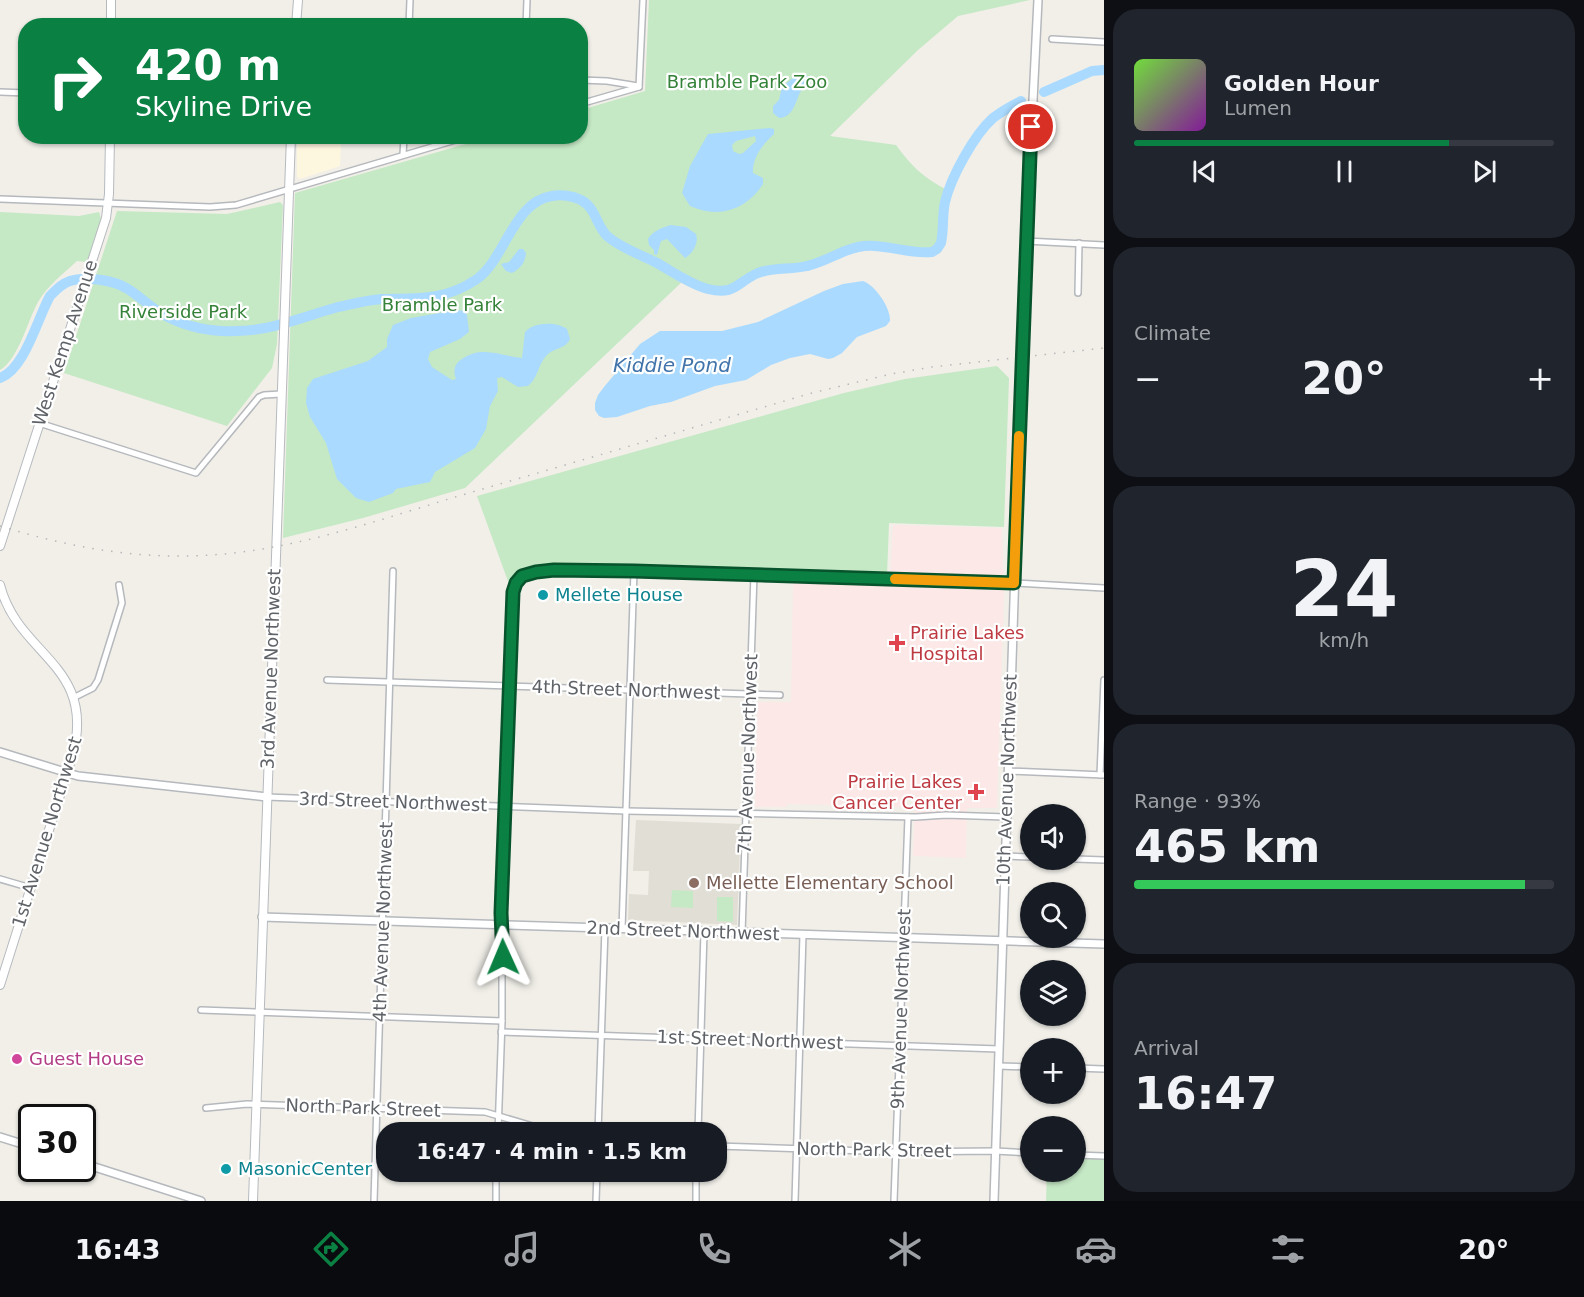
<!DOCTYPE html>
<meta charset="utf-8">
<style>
:root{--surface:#171b24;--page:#20242c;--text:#f1f3f6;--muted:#9ea1a6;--line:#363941;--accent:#0b8043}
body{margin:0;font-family:"DejaVu Sans",sans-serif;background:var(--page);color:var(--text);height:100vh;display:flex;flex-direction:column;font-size:22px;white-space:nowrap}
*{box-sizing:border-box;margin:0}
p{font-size:20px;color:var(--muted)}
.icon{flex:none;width:33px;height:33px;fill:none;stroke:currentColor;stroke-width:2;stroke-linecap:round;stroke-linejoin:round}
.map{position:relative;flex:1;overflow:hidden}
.drawer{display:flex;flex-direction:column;gap:9px;padding:9px;background:#0d0f14;width:480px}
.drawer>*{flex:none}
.hud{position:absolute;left:18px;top:18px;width:570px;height:126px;border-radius:24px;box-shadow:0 2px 4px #0004;background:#0b8043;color:#fff;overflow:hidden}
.buttons{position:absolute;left:1020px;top:804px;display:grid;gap:12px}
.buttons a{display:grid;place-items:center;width:66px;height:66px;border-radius:50%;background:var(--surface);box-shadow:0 2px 4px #0004;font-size:30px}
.speed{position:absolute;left:18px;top:1104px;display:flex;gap:12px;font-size:30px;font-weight:700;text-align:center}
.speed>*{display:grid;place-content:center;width:78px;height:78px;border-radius:50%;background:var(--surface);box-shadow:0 2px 4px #0004;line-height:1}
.speed .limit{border:3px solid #111;border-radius:9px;background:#fff;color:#111}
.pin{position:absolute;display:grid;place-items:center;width:51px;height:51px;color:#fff;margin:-26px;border:3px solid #fff;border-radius:50%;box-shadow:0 2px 6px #0007}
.me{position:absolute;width:66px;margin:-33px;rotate:359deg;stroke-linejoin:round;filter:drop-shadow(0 0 4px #0008)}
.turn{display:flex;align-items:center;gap:21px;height:126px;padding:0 18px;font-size:27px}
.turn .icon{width:78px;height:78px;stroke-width:2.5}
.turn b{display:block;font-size:42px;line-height:51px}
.big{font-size:45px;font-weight:700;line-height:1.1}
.drawer .card{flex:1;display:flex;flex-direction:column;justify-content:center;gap:9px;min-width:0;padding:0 21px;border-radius:24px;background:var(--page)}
.drawer .dial{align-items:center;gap:0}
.dial b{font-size:78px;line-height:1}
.song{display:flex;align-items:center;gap:18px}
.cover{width:72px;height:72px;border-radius:9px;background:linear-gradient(135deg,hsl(100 70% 55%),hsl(290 70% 35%))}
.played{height:6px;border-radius:3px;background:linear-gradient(90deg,var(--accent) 75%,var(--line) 75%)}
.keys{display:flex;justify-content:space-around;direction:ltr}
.heat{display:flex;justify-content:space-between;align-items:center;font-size:33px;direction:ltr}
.charge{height:9px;border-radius:4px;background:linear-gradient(90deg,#34c759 93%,var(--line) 0)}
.trip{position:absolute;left:376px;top:1122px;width:351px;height:60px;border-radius:24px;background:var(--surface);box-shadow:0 2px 4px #0004;font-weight:700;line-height:60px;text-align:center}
.tab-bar{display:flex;height:96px;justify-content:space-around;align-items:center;background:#090b0e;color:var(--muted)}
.tab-bar .icon{width:42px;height:42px}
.tab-bar .active{color:var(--accent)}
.tab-bar b{font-size:27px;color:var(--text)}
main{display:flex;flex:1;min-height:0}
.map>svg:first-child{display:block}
</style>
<main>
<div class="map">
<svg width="1104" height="1201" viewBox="0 0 1104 1201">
<rect width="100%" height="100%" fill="#f1efe8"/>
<polygon fill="#fef7e0" points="297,142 341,143 340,166 300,179 297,177"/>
<polygon fill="#e1ded6" points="636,820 741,824 737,925 628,920 629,894 648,895 649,871 633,871"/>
<polygon fill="#fce8e6" points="893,525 1002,528 1004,594 997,808 967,808 966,858 913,856 915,800 904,800 903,807 788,804 786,807 755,807 757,702 791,702 793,582 890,582"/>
<g fill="#c5e8c5">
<path d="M649,0H1030L958,16L918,50L830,136L896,145C912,167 924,178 949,191C942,210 946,234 937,249L927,253L899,248L861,246L806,267L759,272L733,289L727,291L707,289L685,279L465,488L363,518L283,538L295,193L490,137L580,136L581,110L645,91Z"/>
<polygon points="280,202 283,205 277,344 272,368 227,426 64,373 117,211 227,214"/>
<path d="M0,212L79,216L99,212L101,219L87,262L77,261C64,273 47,286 38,302C28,320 18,360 0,370Z"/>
<path d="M997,366L1009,378L1004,527L889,523L887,575L568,564C546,566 523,565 509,584L477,496L844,393L905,379Z"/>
<polygon points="672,890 693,891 693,908 671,907"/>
<polygon points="717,897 733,897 733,922 717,921"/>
<polygon points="1076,1158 1104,1159 1104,1201 1046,1201 1047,1172 1076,1172"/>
</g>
<g fill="#aadaff" fill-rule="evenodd">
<path d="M799,73L808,76V82C806,84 803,86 802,89C795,100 795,117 779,118L773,113V106L779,100L782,87Z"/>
<path d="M769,128L774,129V134C763,144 752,158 753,173L763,178V184C746,210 719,219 690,206L682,193L690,166L708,134ZM755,136L756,141L743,153L739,154L733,151L732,145L736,141Z"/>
<path d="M670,225L686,227L696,234C699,243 693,253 685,258L667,239L661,241L657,255L654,254V250L649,245L648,239C654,230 660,229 670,225Z"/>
<path d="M519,249H523L526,253C525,263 521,268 512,273L506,271L501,264L509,262Z"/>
<path d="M863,281C875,285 891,308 890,321L886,326L857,337L842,353L833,358L828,359L810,354L790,358L771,365L746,380L715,386L671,402L650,406L617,417L604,418L599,416L595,410V403L598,395L604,387L640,344L660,331H722L758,322L824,291L843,284Z"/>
<path d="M457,310L464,311L467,315L469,332L460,339L430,352L428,359L432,367L452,380L456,379C453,371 454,364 462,359C482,345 501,356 522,358L525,332C533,322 556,321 567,329L570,339C565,350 554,347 546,356C538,365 538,378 528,386L518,387L502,377L497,378L498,391L490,406L486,429L475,448L435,472L430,482L396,489L393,493L369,502L356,498L337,479L326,443L310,417L306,403L307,388L313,379L368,361L387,347V339L393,325L411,318Z"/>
</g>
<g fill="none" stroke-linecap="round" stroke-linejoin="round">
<g stroke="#aadaff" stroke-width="10">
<polyline points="1044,92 1092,71 1104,70"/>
<path d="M0,378C25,369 37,319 50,296C56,290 61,284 70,281C85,276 114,280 128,289C142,298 153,310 168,317C190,328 213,332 236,331C271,331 305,316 338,307C352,304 367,300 382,299C418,298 445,301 477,279C505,259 514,201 552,196C561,194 573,196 581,200C596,208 596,225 607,236C621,248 639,254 655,262C672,271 689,284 708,289C735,296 737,282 758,273C773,267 791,270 807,266C825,262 840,251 858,247C883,242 908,255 932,252L937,249L941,243C944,230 942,216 945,202C951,177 974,135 993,118C1002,111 1011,106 1021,101"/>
</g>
<defs>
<g id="minor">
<polyline points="409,26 410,0"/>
<polyline points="526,26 527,0"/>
<polyline points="1052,39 1104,42"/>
<polyline points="580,80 607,81 638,86"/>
<polyline points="639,87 643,0"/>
<polyline points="0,92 26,93"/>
<polyline points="580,104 639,87"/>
<polyline points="403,155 404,136"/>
<polyline points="0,199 210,207 236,205 469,136"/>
<polyline points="1026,241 1104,245"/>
<polyline points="1078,293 1079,243"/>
<polyline points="39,423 196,473 259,397 264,395 281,394"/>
<polyline points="1014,583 1104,588"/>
<polyline points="327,680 780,695"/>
<polyline points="75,697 93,688 98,680 122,603 119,585"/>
<polyline points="1008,771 1104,775"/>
<polyline points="1100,775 1104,680"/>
<polyline points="267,797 626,811 916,817 946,815 1006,817"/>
<polyline points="1005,856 1030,857"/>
<polyline points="1076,859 1104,860"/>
<polyline points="0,879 31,888"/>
<polyline points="622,929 634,571"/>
<polyline points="742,933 754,574"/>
<polyline points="201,1010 502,1021"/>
<polyline points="501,1032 999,1049"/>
<polyline points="998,1066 1030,1067"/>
<polyline points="1076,1068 1104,1069"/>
<polyline points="206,1108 247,1104 485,1112 553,1132"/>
<polyline points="498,1132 502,1021 502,925"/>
<polyline points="598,1132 605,929"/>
<polyline points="698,1132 704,932"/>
<polyline points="717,1146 896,1152 995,1151 1030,1153"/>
<polyline points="1076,1155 1104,1156"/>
<polyline points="374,1201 393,571"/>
<polyline points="496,1201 496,1172"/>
<polyline points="596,1201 597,1172"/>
<polyline points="696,1201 696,1172"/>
<polyline points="795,1201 803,935"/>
<polyline points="894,1201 908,817"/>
</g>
<g id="tertiary">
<polyline points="0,752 78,776 267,797"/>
<polyline points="262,917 1104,944"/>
<polyline points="502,925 501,913 513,593 516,583 522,576 536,572 554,570 634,571 1014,583"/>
<polyline points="0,1137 32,1147"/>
<polyline points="82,1163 201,1201"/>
<polyline points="994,1201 1026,241 1038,0"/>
</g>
<g id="secondary">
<polyline points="111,26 111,0"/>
<polyline points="296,26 298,0"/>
<polyline points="0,546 106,218 109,194 110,136"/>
<path d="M0,585C18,656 96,664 73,754L0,985"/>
<polyline points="253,1201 291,136"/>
</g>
</defs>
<use href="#minor" stroke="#b5b8bc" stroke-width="8"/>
<use href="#tertiary" stroke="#b5b8bc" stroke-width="10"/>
<use href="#secondary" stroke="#b6babf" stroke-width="10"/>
<use href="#minor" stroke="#fff" stroke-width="5"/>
<use href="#tertiary" stroke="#fff" stroke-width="7"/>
<use href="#secondary" stroke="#fff" stroke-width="8"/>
<path stroke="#b6b7b8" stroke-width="1.5" stroke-dasharray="1.5 8" stroke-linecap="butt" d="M0,526C68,547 139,560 210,555C296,550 381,519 462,495C579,461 695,427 812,393L891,374L932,367L1104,348"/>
</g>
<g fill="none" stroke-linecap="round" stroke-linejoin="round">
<defs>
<polyline id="route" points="503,957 501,913 513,592 516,583 522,576 536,572 554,570 634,571 1014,583 1031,127"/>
</defs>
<use href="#route" stroke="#07532c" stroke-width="15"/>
<use href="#route" stroke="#0b8043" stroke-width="10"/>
<polyline stroke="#f59e0b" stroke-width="10" points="895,579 1014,583 1019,436"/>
</g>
<g fill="#0f9aa8" stroke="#fff" stroke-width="2">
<circle cx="543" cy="595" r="6"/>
<circle cx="226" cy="1169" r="6"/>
</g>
<g fill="#e0444e" stroke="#fff" stroke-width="2">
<path d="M894 634h6v6h6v6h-6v6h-6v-6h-6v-6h6z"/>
<path d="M973 783h6v6h6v6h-6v6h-6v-6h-6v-6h6z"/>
</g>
<circle fill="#8d6e63" stroke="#fff" stroke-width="2" cx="694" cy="883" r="6"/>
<circle fill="#d1479c" stroke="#fff" stroke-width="2" cx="17" cy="1059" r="6"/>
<g text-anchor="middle" stroke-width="4.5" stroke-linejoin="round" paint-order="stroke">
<g font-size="18" fill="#348238" stroke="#fff">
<text x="747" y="88">Bramble Park Zoo</text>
<text x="442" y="311">Bramble Park</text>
<text x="183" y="318">Riverside Park</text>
</g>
<g font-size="18" fill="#5f6368" stroke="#fff">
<text transform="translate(65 343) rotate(-72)" y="6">West Kemp Avenue</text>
<text transform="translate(271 669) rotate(-88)" y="6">3rd Avenue Northwest</text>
<text transform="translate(626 690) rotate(2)" y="6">4th Street Northwest</text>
<text transform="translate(748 754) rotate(-88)" y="6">7th Avenue Northwest</text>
<text transform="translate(1007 780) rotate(-88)" y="6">10th Avenue Northwest</text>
<text transform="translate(393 802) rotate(2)" y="6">3rd Street Northwest</text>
<text transform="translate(47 832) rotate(-73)" y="6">1st Avenue Northwest</text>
<text transform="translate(383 922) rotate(-88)" y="6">4th Avenue Northwest</text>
<text transform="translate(683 931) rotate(2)" y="6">2nd Street Northwest</text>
<text transform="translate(901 1009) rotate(-88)" y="6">9th Avenue Northwest</text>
<text transform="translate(750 1040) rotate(2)" y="6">1st Street Northwest</text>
<text transform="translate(363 1108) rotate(2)" y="6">North Park Street</text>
<text transform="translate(874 1150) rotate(1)" y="6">North Park Street</text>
</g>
<g font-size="18" fill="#0d838f" stroke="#fff" text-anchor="start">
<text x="555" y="601">Mellete House</text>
<text x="238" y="1175">MasonicCenter</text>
</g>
<g font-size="18" fill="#be3a42" stroke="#fff" text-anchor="start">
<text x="910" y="639">Prairie Lakes<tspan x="910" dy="21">Hospital</tspan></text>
<text x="962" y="788" text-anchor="end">Prairie Lakes<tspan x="962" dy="21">Cancer Center</tspan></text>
</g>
<g font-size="18" fill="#785e54" stroke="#fff" text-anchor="start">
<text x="706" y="889">Mellette Elementary School</text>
</g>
<g font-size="18" fill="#b23c85" stroke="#fff" text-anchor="start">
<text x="29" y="1065">Guest House</text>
</g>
<g font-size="20" font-style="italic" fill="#4174aa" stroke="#fff">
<text x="672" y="372">Kiddie Pond</text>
</g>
</g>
</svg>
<div class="buttons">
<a><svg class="icon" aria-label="sound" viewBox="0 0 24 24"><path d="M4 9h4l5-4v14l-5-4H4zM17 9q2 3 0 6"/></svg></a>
<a><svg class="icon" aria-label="search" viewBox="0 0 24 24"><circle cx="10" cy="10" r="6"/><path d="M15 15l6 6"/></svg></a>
<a><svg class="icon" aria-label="layers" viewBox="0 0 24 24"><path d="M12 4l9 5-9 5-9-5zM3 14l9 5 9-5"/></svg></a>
<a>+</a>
<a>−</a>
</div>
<div class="speed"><div class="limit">30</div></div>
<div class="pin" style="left:1031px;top:127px;background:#d93025"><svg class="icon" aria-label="arrive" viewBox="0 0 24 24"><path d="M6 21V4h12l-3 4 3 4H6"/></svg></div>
<svg class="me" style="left:503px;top:957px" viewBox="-20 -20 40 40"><path d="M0-17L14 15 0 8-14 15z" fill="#0b8043" stroke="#fff" stroke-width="4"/></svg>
<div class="trip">16:47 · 4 min · 1.5 km</div>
<div class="hud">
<div class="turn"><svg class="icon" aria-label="right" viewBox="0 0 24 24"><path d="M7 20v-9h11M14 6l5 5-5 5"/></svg><div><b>420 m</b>Skyline Drive</div></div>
</div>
</div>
<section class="drawer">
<div class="card">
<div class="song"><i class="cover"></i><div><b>Golden Hour</b><p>Lumen</p></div></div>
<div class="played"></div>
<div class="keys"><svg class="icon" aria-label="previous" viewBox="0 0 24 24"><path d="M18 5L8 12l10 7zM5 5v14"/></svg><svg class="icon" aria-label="pause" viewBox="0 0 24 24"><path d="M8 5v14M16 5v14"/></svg><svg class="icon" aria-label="next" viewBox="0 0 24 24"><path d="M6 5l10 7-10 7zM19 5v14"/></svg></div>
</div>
<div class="card"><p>Climate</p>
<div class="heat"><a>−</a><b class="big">20°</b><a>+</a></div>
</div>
<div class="card dial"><b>24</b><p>km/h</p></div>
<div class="card"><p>Range · 93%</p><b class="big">465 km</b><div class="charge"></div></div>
<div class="card"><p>Arrival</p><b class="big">16:47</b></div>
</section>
</main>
<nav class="tab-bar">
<b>16:43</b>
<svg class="icon active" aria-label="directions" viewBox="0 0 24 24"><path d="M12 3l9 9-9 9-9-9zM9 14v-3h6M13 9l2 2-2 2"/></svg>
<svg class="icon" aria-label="music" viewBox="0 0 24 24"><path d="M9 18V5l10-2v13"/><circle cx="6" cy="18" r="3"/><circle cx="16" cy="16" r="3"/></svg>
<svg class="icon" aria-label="phone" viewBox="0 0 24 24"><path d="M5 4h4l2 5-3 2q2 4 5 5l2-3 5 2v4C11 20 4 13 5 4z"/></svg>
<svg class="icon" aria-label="climate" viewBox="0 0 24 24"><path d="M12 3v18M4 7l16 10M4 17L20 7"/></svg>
<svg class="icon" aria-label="car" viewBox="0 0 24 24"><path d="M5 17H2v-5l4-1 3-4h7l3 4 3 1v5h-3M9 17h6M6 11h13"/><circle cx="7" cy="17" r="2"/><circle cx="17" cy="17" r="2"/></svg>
<svg class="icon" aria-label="filters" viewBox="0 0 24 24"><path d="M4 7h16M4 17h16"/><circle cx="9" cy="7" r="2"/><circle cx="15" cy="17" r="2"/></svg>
<b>20°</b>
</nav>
